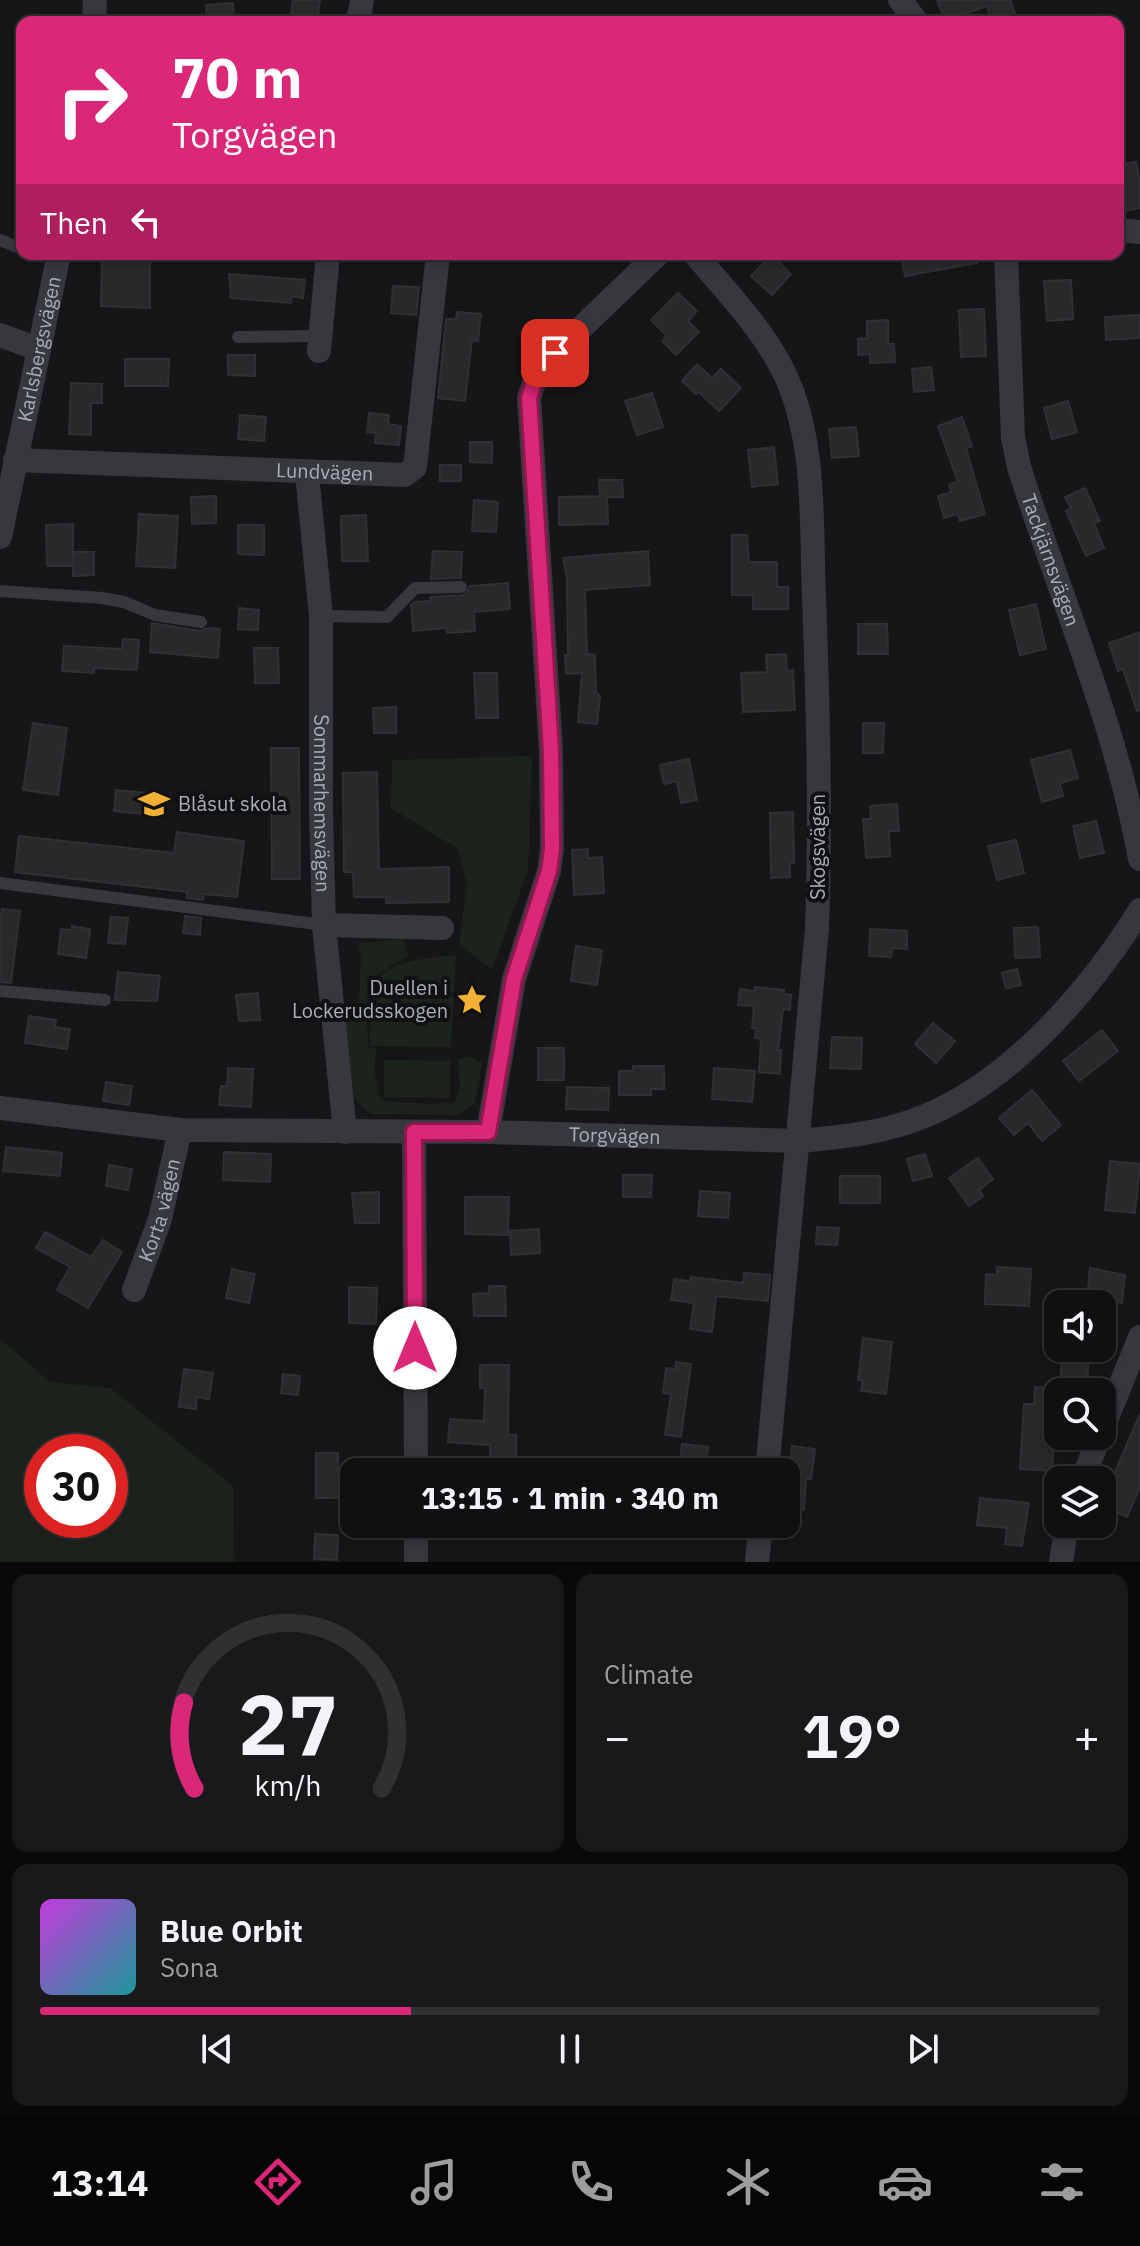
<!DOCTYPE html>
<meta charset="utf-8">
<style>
:root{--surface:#101012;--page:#19191b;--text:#f1f3f6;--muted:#9c9d9f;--line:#303032;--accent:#db2777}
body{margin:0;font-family:"IBM Plex Sans",sans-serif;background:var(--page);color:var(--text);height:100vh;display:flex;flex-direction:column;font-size:30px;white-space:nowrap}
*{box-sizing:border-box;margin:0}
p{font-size:26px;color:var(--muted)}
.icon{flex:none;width:44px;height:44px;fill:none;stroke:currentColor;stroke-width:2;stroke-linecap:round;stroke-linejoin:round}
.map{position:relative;height:1562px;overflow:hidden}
.details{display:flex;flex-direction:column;gap:12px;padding:12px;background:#09090a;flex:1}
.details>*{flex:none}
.top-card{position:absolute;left:16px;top:16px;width:1108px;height:244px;border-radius:16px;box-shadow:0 4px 12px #0003,0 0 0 2px var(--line);background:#db2777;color:#fff;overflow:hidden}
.fabs{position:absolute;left:1044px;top:1290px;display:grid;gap:16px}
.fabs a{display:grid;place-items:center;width:72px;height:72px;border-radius:16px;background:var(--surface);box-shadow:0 4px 12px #0003,0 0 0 2px var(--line);font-size:40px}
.speed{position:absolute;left:24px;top:1434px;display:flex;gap:16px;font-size:40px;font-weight:700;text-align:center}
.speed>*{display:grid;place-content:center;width:104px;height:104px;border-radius:50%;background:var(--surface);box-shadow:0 4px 12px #0003,0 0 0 2px var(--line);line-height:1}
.speed .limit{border:12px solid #d22;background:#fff;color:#111}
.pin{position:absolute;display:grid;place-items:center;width:68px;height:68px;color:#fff;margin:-34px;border-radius:16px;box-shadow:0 4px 12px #0006}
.me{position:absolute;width:88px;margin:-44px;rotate:0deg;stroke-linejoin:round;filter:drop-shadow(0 0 6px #0008)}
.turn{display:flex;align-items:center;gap:28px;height:168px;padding:0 24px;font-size:36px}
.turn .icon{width:104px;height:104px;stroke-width:2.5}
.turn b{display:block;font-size:56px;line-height:68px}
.then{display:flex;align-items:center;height:76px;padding:0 24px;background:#0003;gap:16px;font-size:30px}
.big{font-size:60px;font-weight:700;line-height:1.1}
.details .tile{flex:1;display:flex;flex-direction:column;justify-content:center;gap:12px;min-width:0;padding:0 28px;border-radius:16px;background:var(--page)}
.details .dial{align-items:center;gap:0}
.dial svg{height:208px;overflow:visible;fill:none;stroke:var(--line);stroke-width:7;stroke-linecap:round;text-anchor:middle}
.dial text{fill:var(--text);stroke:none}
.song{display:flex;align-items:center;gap:24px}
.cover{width:96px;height:96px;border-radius:12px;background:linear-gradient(135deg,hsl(290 70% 55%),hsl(180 70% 35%))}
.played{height:8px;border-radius:4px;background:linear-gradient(90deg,var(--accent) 35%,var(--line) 35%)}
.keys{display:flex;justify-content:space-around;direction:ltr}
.heat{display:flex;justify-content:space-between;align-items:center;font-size:44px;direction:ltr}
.details .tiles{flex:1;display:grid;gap:12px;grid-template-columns:1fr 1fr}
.tile:last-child{grid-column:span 2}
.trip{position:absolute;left:340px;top:1458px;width:460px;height:80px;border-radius:16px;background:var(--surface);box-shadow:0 4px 12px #0003,0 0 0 2px var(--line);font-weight:700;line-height:80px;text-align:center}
.tabs{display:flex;height:128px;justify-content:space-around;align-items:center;background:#060607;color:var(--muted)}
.tabs .icon{width:56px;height:56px}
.tabs .selected{color:var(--accent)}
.tabs b{font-size:36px;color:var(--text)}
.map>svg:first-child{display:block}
</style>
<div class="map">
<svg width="1140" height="1562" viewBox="0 0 1140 1562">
<rect width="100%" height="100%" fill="#161618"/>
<g fill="#1c231d" fill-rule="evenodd">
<polygon points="532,756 528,870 492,969 459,945 467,882 458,849 391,808 392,760"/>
<polygon points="403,939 408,956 375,976 367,1012 368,1047 376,1048 374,1071 379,1097 385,1101 431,1104 455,1102 460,1089 458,1060 469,1056 482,1063 475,1103 458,1115 373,1114 365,1110 354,1097 344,1004 359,1002 361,958 358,943"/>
<path d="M456,955L451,1047L369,1046C371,1027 370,1001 376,983C384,960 436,957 456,955Z"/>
<polygon points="384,1060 450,1061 450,1098 384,1097"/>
<path d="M0,1339L50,1382L110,1388L233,1486L234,1562H0ZM110,1452V1520H42V1452Z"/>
</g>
<g fill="#29292c" stroke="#303034" stroke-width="2">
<polygon points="293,0 320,0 317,22 290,22"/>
<polygon points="937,0 1010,0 1018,22 992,22 987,6 945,21"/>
<polygon points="233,3 234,22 207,22 206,5"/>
<polygon points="1136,162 1140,182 1140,208 1118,212 1118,165"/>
<polygon points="901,254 977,254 977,263 905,276"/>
<polygon points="771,255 791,274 772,295 751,276"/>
<polygon points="102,258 150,259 150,308 101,306"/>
<polygon points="229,274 305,280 303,298 292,296 291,303 231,298"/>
<polygon points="1071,280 1073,319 1047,321 1044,281"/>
<polygon points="393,286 419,287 416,315 391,313"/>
<polygon points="678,293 697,311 688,321 699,332 676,355 662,341 667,336 651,320"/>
<polygon points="984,309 986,356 961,357 959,310"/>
<polygon points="457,312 481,314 478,341 472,340 465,401 438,398 446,319 456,319"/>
<polygon points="1140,315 1140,338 1106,340 1105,317"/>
<polygon points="888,320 888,344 894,344 895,362 870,363 870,354 858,355 858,339 867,338 867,321"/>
<polygon points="228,355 255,355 255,376 228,375"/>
<polygon points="125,359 169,359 168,386 125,386"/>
<polygon points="697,364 712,378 721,369 741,388 719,411 699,392 696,394 682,381"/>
<polygon points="931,367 934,390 914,392 912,369"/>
<polygon points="71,383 102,384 102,403 91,403 91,435 69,434"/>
<polygon points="652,393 663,427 637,435 625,401"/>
<polygon points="1068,401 1077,432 1052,439 1044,408"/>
<polygon points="369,413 389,415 388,424 401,426 399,445 375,443 376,433 367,432"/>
<polygon points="240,415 266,417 264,441 238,439"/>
<polygon points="962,417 972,446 966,448 985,514 960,521 958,514 944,518 938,496 951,492 949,484 958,482 938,426"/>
<polygon points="856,427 859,456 832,458 829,429"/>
<polygon points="470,442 492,442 492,463 470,462"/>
<polygon points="774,447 778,484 752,487 748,450"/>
<rect x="440" y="465" width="21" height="16"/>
<polygon points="599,480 622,480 623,497 607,497 608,524 559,525 559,497 600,496"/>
<polygon points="1085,488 1100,521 1094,523 1104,548 1086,556 1066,511 1071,508 1065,497"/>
<polygon points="216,496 216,523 192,524 191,497"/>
<polygon points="474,500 498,502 496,532 472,531"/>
<polygon points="139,514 178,516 175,568 136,566"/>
<polygon points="366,515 368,561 342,561 341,516"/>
<polygon points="73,524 73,552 94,552 94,575 73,576 73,553 73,566 47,566 46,525"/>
<polygon points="238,525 264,525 264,555 238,554"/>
<polygon points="732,535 747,535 749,562 777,562 777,587 788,587 788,609 753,609 753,595 732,595"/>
<polygon points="433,551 462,552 461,578 431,579"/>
<polygon points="648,551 650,585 585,590 587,654 595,655 596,692 600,696 597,724 578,722 582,673 566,674 565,655 568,655 567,580 563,558"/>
<polygon points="508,583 510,609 474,612 475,631 447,633 447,628 413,631 411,605 414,602 430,601 431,597 465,595 470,586"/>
<polygon points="1036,604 1046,649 1020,655 1009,610"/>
<polygon points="239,608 259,610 258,630 238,629"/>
<polygon points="152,623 200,631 208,628 220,629 218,658 150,652"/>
<polygon points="858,624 887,624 888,654 858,654"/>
<polygon points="1140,632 1140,710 1137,711 1123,669 1118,671 1109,643"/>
<polygon points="123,639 139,640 137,670 94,668 94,673 62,671 64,646 122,649"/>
<polygon points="254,648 278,648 279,683 255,683"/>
<polygon points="786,654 787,671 793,670 795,710 743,712 741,673 767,672 766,655"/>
<polygon points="474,673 497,673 498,718 476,718"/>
<polygon points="396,707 396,733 374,733 373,708"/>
<polygon points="33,723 67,728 58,795 23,790"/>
<polygon points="863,723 884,723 883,753 863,753"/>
<polygon points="271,748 299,748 300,879 272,879"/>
<polygon points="1070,750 1078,778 1060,783 1063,796 1042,802 1031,760"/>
<polygon points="689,759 697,800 681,803 677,781 664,784 660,765"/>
<polygon points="377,772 379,869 449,867 449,902 386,903 386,897 354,897 353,872 344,872 343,773"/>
<polygon points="116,790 157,794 155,815 114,811"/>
<polygon points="897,804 899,831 889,831 890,856 866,858 863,819 871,819 870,806"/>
<polygon points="793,812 794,863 790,863 790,877 771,878 770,813"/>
<polygon points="1096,821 1104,853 1080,858 1073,826"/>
<polygon points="177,832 244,841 237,897 204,894 203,900 187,898 187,892 15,872 19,836 174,853"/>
<polygon points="1016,840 1024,873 997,880 988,846"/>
<polygon points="588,849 588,858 602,857 604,893 574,895 572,850"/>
<polygon points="2,909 20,911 11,983 0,982 0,921"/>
<polygon points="185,916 201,918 200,935 183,933"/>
<polygon points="111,917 128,918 125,944 108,943"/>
<polygon points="72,926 90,929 86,958 58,954 61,929 72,930"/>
<polygon points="1038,927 1040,957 1015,958 1014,928"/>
<polygon points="870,929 907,931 907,949 892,948 891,957 869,956"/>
<polygon points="576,946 602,950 597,985 571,981"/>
<polygon points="1017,969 1021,985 1006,989 1002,973"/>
<polygon points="118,972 160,976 157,1001 115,1000"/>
<polygon points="755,987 784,990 784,994 791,995 790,1010 783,1009 778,1050 781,1050 780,1074 759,1072 761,1039 755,1038 756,1028 752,1028 754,1006 738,1005 740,989 754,991"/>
<polygon points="258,993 260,1020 239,1021 236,995"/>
<polygon points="29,1016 56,1020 55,1027 70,1029 67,1049 25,1043"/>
<polygon points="933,1023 955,1041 936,1063 915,1044"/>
<polygon points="1102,1030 1118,1051 1079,1081 1063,1061"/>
<polygon points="832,1037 862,1038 861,1069 830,1068"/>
<rect x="538" y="1048" width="26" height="32"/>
<polygon points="633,1066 664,1066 664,1089 651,1089 651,1095 619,1095 619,1071 633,1071"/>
<polygon points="228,1068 253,1069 251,1107 219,1105 221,1086 227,1086"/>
<polygon points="714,1068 755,1071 752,1102 712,1099"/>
<polygon points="106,1082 132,1086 129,1105 103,1101"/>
<polygon points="567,1087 609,1088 608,1110 566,1109"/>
<polygon points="1032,1090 1061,1125 1042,1141 1028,1123 1014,1135 999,1118"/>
<polygon points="6,1147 62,1153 60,1176 3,1171"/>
<polygon points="224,1152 271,1154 270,1182 223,1180"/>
<polygon points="925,1154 932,1176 913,1181 907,1159"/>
<polygon points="978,1158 993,1179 979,1190 983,1196 969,1206 949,1178"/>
<polygon points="1110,1161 1140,1164 1135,1213 1105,1210"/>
<polygon points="109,1165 132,1169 128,1190 106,1186"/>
<polygon points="623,1175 652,1175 651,1197 623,1197"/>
<rect x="840" y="1176" width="40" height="27"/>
<polygon points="700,1191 730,1193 728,1218 698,1216"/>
<polygon points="379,1192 379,1223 355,1223 352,1193"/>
<polygon points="465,1197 509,1197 508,1235 465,1234"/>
<polygon points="817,1227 839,1228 837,1245 816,1244"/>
<polygon points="539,1229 540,1253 511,1255 510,1231"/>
<polygon points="45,1232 91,1257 103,1240 122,1252 88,1308 57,1290 70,1267 36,1248"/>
<polygon points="997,1267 1031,1269 1029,1306 985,1304 986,1274 997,1275"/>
<polygon points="1090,1268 1125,1275 1122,1303 1087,1299"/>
<polygon points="232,1269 255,1274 249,1303 226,1298"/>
<polygon points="744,1273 770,1275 768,1301 716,1296 712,1332 690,1329 694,1303 671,1300 674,1279 690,1281 691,1277 743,1283"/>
<polygon points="489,1286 505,1286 506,1316 474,1316 473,1294 489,1293"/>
<polygon points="349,1287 377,1288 376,1324 349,1323"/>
<polygon points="863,1338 892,1342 886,1394 861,1391 863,1381 858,1380"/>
<polygon points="1062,1348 1090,1348 1086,1392 1060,1392"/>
<polygon points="676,1362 691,1364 681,1437 665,1435 671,1394 663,1393 666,1368 675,1369"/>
<polygon points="480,1365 509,1365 508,1435 516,1435 516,1472 490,1472 490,1445 448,1442 450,1419 484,1421 485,1388 480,1388"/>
<polygon points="184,1369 213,1373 209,1399 197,1397 196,1409 179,1407"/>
<polygon points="283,1374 300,1376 298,1395 281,1393"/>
<polygon points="1035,1387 1053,1388 1049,1442 1054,1442 1052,1471 1020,1469 1024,1404 1034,1404"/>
<polygon points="1140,1414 1140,1487 1127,1517 1102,1506 1102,1502"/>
<polygon points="682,1444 708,1447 705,1472 679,1472"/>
<polygon points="792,1446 815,1449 811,1479 806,1479 804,1510 786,1509"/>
<polygon points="316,1453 338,1453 338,1478 342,1478 342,1498 316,1498"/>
<polygon points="980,1498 1029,1503 1022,1546 1005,1544 1007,1528 977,1525"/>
<polygon points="315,1534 338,1535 337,1560 314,1559"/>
</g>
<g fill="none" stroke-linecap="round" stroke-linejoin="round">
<g stroke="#37383d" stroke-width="12">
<polyline points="0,240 22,249"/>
<polyline points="36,254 58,259"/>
<polyline points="238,337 320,336"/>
<polyline points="0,591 102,598 124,602 155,615 201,622"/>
<polyline points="321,616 387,617 415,588 461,587"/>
<polyline points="0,883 324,925"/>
<polyline points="0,991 105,1000"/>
</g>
<g stroke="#37383d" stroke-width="24">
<polyline points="900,0 917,22"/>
<polyline points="94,22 95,0"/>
<polyline points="358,22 362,0"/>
<polyline points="1118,230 1140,232"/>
<path d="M695,254C729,295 770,336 790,386C816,452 811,526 814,596C818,707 821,818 817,928L767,1472"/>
<path id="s1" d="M1006,254L1013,438L1019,467C1060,597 1116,724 1140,859"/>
<polyline points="0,335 38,349"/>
<polyline points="319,351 328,254"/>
<path id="s2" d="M15,460L405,475L415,467L438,254"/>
<path id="s3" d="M307,474L321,616V812L324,925L345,1132"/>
<path id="s4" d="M0,537L59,254"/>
<polyline points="324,925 442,928"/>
<path id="s5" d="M0,1108L180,1130L488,1132L799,1141C842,1137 885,1133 925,1116C1013,1080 1091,989 1140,910"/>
<polyline points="414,1132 416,1472"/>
<polyline points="488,1132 514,979 549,871 552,849 551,751 529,398 537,374 555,353 658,254"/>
<path id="s6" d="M134,1290L160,1219L180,1130"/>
<polyline points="1102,1430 1140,1337"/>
<polyline points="1082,1480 1100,1436"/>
<polyline points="416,1524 416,1562"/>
<polyline points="757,1562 761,1524"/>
<polyline points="1061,1562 1067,1524"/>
</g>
</g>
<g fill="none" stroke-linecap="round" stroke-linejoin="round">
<defs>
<polyline id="route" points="415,1348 414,1132 488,1132 514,979 549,871 552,849 551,751 529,398 537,374 555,353"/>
</defs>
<use href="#route" stroke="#8e194d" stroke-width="20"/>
<use href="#route" stroke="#db2777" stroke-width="14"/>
</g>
<defs>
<symbol id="school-bare" viewBox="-9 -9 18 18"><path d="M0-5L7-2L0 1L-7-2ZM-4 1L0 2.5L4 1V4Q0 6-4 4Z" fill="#f2b134" stroke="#111113" stroke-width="2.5" paint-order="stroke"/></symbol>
<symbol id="sight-bare" viewBox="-9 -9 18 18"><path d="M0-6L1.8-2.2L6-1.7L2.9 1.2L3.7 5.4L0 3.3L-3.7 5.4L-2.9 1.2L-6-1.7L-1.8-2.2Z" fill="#f2b134" stroke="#111113" stroke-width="2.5" paint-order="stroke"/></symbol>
</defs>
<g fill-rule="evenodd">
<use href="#school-bare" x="132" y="782" width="44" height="44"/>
<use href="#sight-bare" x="450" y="978" width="44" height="44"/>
</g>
<g text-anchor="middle" stroke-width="8" stroke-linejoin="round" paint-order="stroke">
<g font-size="20" fill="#a8adb8" stroke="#111113">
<text dy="7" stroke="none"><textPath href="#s4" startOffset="192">Karlsbergsvägen</textPath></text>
<text dy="7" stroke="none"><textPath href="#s2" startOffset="310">Lundvägen</textPath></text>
<text dy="7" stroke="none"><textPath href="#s1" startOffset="312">Tackjärnsvägen</textPath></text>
<text dy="7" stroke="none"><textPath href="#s3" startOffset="330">Sommarhemsvägen</textPath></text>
<text transform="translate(818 847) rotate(-90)" y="7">Skogsvägen</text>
<text dy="7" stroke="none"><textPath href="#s5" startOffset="616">Torgvägen</textPath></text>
<text dy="7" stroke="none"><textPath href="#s6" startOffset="84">Korta vägen</textPath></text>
</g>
<g font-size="20" fill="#a8adb8" stroke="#111113" text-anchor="start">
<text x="178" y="811">Blåsut skola</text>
<text x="448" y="995" text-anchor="end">Duellen i<tspan x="448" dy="23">Lockerudsskogen</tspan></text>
</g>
</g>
</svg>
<div class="fabs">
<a><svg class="icon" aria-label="sound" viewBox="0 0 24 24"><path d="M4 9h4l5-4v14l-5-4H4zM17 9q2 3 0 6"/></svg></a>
<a><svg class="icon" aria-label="search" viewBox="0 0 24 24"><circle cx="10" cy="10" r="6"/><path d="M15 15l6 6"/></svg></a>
<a><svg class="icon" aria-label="layers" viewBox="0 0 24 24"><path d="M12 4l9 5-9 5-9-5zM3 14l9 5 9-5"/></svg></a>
</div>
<div class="speed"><div class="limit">30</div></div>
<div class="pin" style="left:555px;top:353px;background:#d93025"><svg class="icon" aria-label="arrive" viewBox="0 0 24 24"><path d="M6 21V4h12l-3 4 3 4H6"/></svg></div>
<svg class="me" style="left:415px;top:1348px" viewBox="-20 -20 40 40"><circle r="19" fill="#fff"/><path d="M0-13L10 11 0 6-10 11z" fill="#db2777"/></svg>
<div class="trip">13:15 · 1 min · 340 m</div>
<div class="top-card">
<div class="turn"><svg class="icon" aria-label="right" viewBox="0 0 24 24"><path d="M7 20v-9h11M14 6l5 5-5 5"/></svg><div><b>70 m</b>Torgvägen</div></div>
<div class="then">Then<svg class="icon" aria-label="left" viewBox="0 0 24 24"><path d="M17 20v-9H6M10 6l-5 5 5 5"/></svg></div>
</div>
</div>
<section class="details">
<div class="tiles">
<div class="tile dial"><svg viewBox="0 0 100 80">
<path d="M14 69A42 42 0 1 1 86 69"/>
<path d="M14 69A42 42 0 0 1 10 36" stroke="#db2777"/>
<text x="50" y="56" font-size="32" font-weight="700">27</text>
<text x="50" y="72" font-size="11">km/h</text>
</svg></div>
<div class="tile"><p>Climate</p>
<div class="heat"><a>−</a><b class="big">19°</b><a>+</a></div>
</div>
<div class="tile">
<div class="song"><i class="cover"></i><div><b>Blue Orbit</b><p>Sona</p></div></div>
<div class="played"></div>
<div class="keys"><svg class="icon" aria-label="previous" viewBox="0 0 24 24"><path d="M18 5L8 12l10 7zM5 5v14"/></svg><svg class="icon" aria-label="pause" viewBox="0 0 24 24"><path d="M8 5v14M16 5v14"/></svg><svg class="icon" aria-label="next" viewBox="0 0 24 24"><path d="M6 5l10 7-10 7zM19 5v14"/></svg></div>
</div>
</div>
</section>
<nav class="tabs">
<b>13:14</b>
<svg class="icon selected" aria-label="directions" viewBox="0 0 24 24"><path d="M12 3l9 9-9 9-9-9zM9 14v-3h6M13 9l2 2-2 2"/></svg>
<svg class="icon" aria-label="music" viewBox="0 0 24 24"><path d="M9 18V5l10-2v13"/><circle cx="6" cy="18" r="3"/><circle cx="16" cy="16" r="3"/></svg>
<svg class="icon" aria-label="phone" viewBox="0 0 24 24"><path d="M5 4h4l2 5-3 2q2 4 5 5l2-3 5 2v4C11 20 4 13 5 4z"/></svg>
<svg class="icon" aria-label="climate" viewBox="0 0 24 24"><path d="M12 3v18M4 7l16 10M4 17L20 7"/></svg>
<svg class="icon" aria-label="car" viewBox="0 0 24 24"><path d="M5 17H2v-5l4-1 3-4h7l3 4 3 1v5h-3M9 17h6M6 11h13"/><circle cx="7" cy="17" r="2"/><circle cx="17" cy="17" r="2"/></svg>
<svg class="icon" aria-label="filters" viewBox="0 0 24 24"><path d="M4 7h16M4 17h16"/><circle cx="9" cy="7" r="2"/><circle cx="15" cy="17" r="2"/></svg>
</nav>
